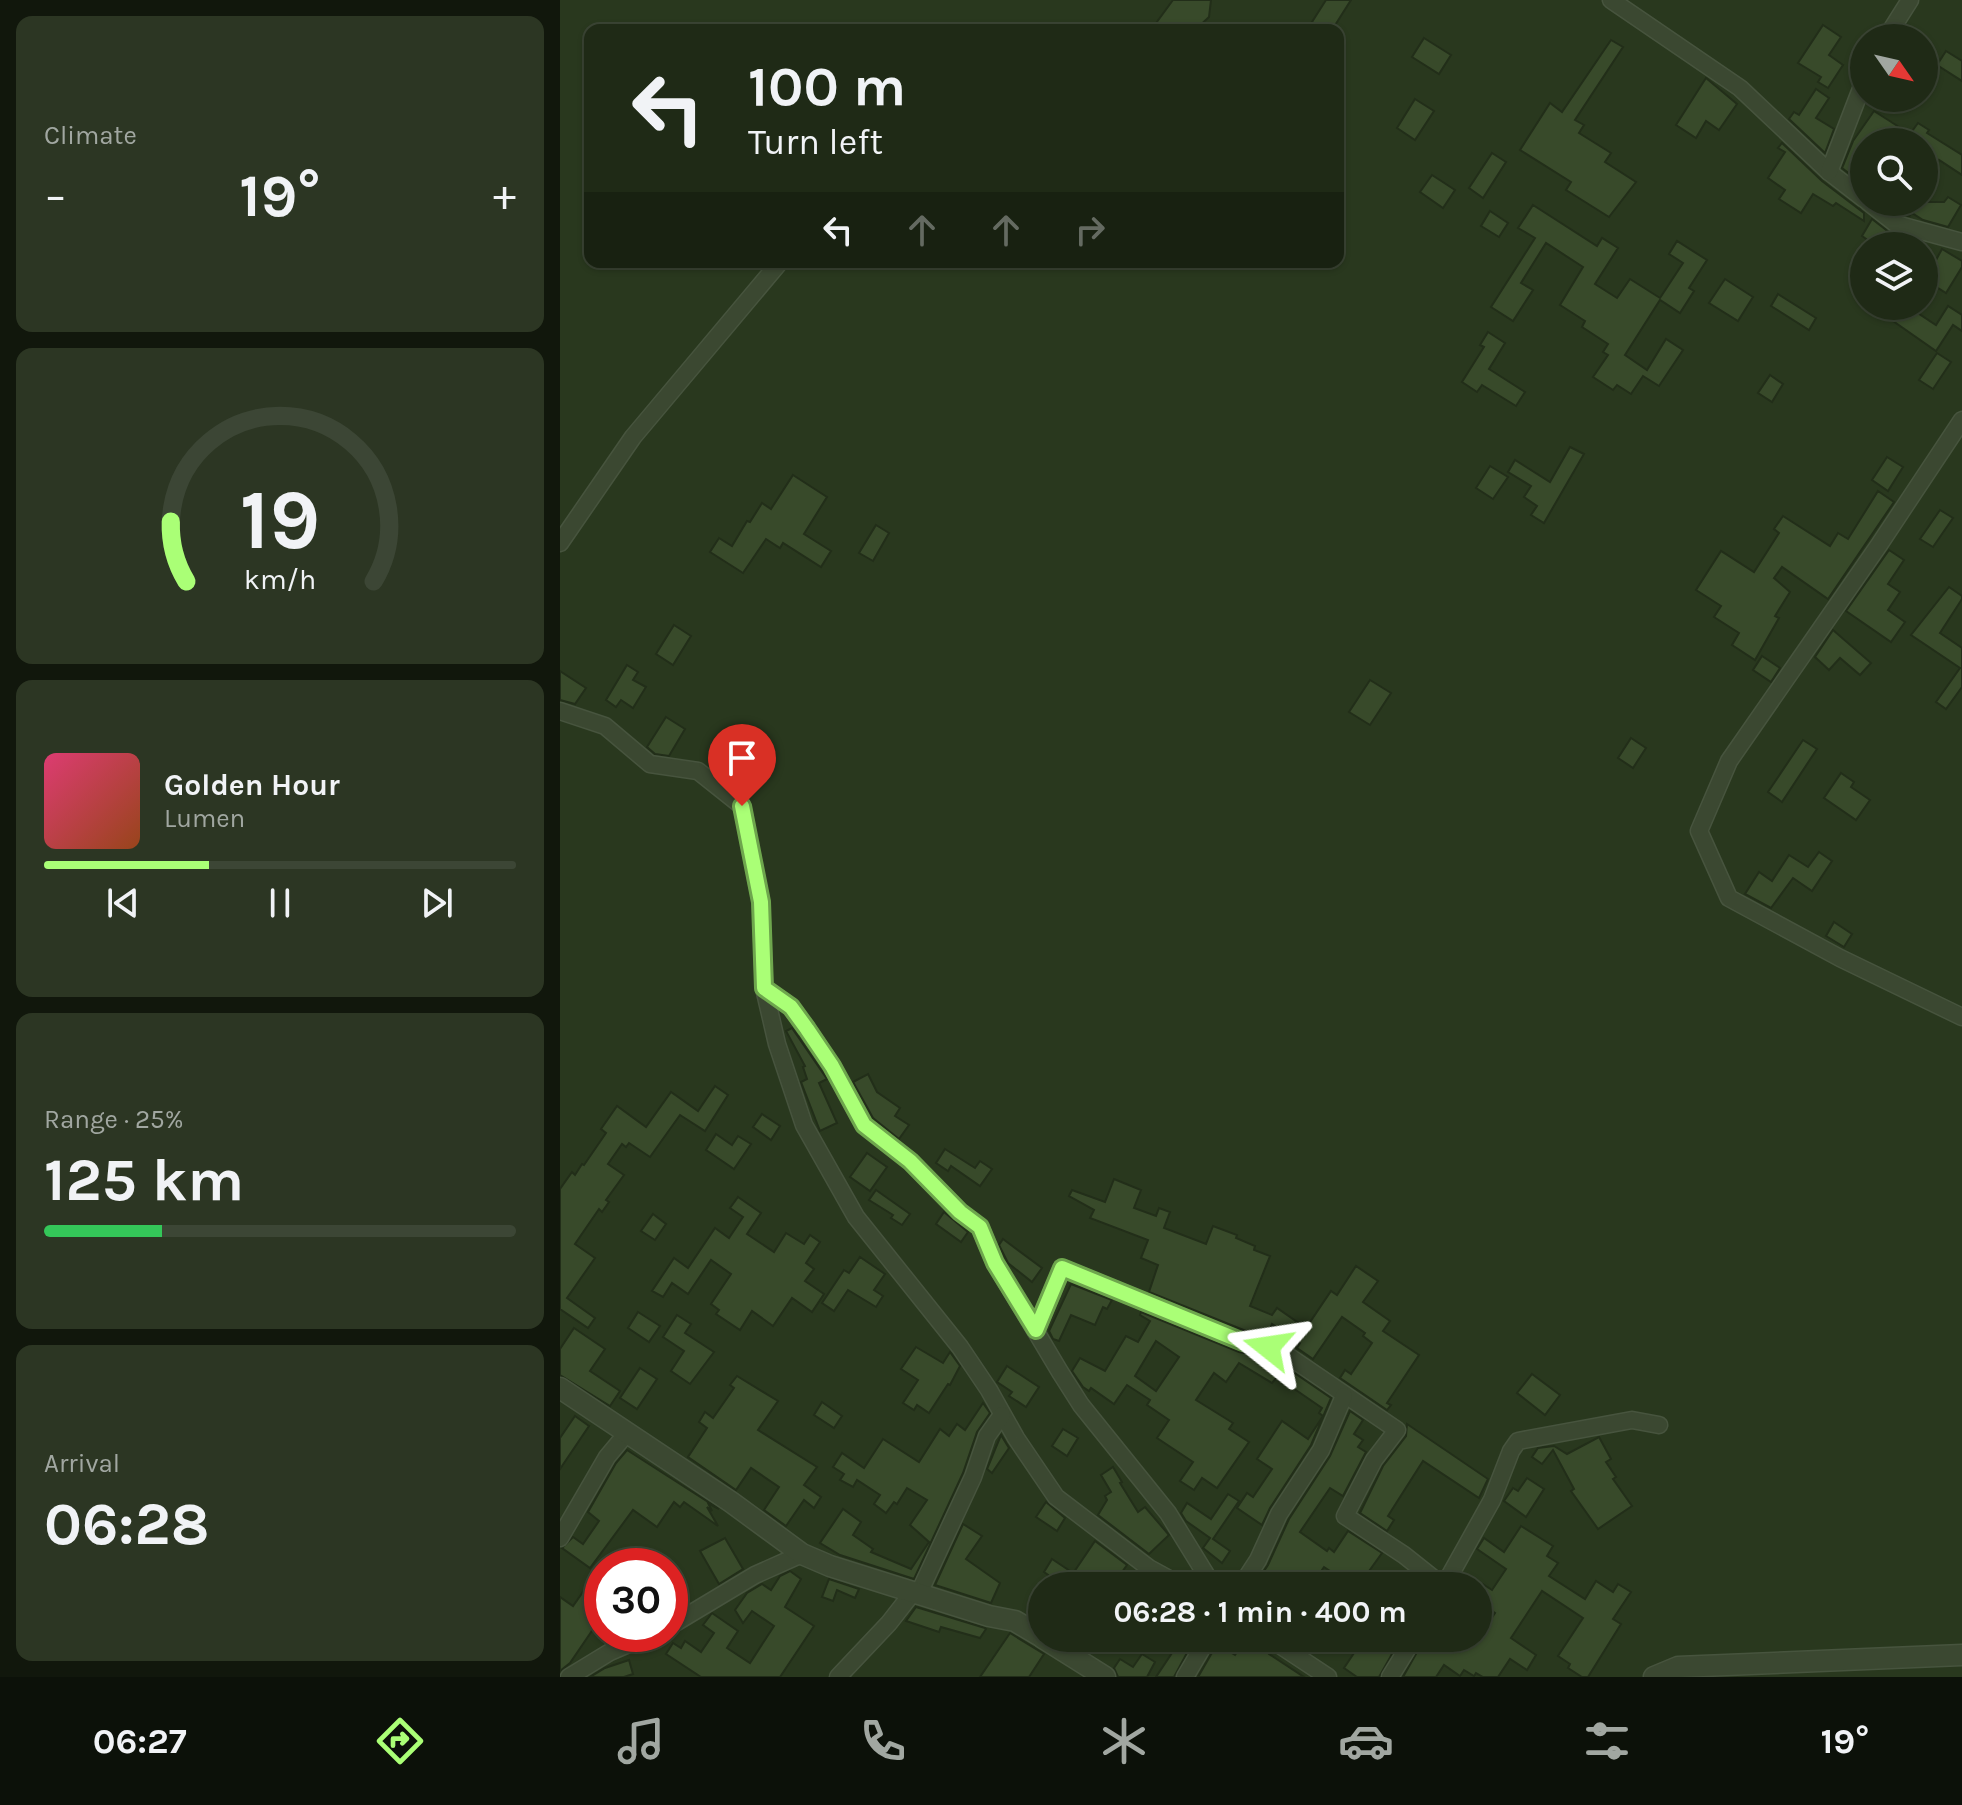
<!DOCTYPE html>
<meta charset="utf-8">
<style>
:root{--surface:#1f2a16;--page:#2c3623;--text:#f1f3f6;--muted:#a1a7a1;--line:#3c4635;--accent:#aaff76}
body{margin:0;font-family:Karla,sans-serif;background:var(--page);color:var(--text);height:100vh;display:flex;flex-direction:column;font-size:30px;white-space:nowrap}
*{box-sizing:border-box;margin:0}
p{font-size:26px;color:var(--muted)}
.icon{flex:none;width:44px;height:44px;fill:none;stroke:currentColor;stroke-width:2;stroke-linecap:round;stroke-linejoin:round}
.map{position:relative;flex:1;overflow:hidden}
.panel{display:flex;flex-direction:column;gap:16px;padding:16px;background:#11170c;width:560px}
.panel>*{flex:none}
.hud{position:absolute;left:24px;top:24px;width:760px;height:244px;border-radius:16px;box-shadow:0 2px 6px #0004,0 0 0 2px var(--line);background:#1f2a16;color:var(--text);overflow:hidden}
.needle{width:52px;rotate:124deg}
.buttons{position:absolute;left:1290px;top:24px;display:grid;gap:16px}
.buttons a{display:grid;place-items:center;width:88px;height:88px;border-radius:50%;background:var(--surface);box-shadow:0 2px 6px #0004,0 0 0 2px var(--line);font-size:40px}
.speed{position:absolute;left:24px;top:1548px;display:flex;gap:16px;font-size:40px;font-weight:700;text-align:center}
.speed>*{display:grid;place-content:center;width:104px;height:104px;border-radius:50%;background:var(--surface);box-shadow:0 2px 6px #0004,0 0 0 2px var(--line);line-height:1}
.speed .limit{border:12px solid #d22;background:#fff;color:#111}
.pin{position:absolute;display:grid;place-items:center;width:68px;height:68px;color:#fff;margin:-82px -34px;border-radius:50% 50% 50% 0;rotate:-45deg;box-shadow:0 0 8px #0007}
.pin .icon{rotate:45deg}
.me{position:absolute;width:88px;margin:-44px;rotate:285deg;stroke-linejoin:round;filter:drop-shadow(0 0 6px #0008)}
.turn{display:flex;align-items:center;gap:28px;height:168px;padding:0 32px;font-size:36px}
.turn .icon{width:104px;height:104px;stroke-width:2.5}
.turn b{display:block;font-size:56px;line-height:68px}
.lanes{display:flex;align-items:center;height:76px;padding:0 32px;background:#0003;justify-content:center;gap:40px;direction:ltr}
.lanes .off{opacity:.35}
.big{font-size:60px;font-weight:700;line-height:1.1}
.panel .widget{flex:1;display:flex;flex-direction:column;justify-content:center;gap:12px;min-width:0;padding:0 28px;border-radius:16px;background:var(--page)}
.panel .dial{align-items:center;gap:0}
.dial svg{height:208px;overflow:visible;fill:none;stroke:var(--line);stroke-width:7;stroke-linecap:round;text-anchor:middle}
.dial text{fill:var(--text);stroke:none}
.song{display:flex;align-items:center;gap:24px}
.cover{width:96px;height:96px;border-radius:12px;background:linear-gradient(135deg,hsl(340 70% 55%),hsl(20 70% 35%))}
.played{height:8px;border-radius:4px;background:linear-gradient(90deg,var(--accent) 35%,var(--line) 35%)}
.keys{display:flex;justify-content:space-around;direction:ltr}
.heat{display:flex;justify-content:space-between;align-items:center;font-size:44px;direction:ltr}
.charge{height:12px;border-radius:6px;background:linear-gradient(90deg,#34c759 25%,var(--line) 0)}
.trip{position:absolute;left:468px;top:1572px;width:464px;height:80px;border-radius:40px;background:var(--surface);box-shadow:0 2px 6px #0004,0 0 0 2px var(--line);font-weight:700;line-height:80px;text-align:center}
.tabs{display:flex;height:128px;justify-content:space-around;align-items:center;background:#0c1109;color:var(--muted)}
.tabs .icon{width:56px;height:56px}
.tabs .current{color:var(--accent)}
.tabs b{font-size:36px;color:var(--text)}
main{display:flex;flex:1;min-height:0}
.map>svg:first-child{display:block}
</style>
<main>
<section class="panel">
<div class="widget"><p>Climate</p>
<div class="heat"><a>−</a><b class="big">19°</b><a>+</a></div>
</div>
<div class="widget dial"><svg viewBox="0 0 100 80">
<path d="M14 69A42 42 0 1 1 86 69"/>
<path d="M14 69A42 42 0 0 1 8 46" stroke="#aaff76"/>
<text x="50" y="56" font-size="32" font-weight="700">19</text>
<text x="50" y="72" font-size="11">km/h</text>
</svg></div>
<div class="widget">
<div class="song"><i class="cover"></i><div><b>Golden Hour</b><p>Lumen</p></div></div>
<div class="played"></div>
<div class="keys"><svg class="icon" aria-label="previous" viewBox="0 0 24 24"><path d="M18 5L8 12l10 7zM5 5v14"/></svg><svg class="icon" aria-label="pause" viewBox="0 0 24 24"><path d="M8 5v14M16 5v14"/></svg><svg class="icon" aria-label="next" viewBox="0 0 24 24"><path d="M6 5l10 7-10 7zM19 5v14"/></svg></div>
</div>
<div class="widget"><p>Range · 25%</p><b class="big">125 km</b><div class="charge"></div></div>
<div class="widget"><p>Arrival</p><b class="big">06:28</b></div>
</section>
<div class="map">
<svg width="1402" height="1677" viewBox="0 0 1402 1677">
<rect width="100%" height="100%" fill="#29381e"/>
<g fill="#384a2a" stroke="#222e19" stroke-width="2" fill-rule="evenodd">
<polygon points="613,0 651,0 649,17 635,30 591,30"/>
<polygon points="766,0 791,0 772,30 765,30 752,22"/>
<polygon points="1263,25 1281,37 1269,55 1283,65 1268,88 1258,82 1261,77 1238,63"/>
<polygon points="864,38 891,55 879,74 852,57"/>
<polygon points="1051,40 1063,47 1015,120 1024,125 1019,133 1051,153 1045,162 1076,182 1049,217 1006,190 1011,182 960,150 990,103 1002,112"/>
<polygon points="1386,51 1402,61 1402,81 1377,65"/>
<polygon points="1146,78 1177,104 1159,130 1146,121 1136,138 1116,125"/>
<polygon points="1256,89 1269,98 1256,118 1274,129 1265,153 1229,119 1234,112 1239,115"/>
<polygon points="855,99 874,111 855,140 837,128"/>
<polygon points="1314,111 1350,134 1358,123 1369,130 1367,133 1402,155 1402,175 1379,160 1364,183 1364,142 1304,142 1304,185 1282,168 1293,141"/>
<polygon points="1222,143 1262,181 1304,213 1304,221 1276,203 1273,206 1253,194 1241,213 1219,199 1225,190 1208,178 1225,152 1218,148"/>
<polygon points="932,153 946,162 923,198 909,188"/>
<polygon points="872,175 895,190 883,208 860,192"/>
<polygon points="1388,197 1401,205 1388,227 1363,220 1352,213 1349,216 1341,214 1326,202 1384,202"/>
<polygon points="973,205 1037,246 1042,238 1058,248 1035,284 1057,298 1070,279 1100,298 1123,263 1109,254 1117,241 1147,260 1129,288 1134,291 1120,313 1100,300 1065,355 1087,370 1106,339 1123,350 1099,386 1083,376 1071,394 1057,385 1053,390 1033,377 1048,355 1043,352 1048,344 1022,327 1025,321 1000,305 1023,267 986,243 961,283 973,290 953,321 931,307 975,238 958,228"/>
<polygon points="930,211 948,223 939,237 921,226"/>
<polygon points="1312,219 1330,233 1355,246 1316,246 1302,236"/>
<polygon points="1382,249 1402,261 1402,267 1386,293 1364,279 1364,252 1376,260"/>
<polygon points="1165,279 1193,297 1178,321 1149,303"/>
<polygon points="1218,294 1256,318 1249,330 1211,306"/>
<polygon points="1343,306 1347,306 1376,325 1388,306 1402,315 1402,331 1393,325 1376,351 1333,321"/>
<polygon points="928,332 945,343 929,369 965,392 956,406 922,385 917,392 902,382 924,347 920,345"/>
<polygon points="1377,353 1391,362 1373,389 1359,380"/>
<polygon points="1210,375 1223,384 1212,402 1198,393"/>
<polygon points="1010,447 1024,454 984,523 971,515 977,506 964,497 971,486 948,472 955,460 990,482"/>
<polygon points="1327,457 1343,467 1328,491 1312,480"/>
<polygon points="930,466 948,477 933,499 916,488"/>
<polygon points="233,475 267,497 244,534 271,551 261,567 223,543 220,548 206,539 183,573 150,552 159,538 172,546 187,521 190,522 202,503 211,509"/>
<polygon points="1318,491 1334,502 1268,599 1222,567 1214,578 1230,592 1215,616 1219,618 1195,660 1172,645 1179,633 1154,617 1161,606 1136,590 1161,551 1194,572 1219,533 1214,529 1223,516 1270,546 1278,533 1288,539"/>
<polygon points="1380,510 1393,518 1373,547 1360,539"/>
<polygon points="316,525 329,533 313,561 299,553"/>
<polygon points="1329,550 1344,560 1328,584 1340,592 1328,610 1345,622 1331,642 1286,611"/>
<polygon points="1389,587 1402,596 1402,599 1380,633 1402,648 1402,687 1386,709 1376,702 1400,668 1351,635"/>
<polygon points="114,625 131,636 113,665 96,654"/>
<polygon points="1273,630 1311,663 1300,675 1280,658 1269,670 1255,657"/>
<polygon points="1202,656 1220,668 1211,682 1193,670"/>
<polygon points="67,665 78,672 73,680 86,687 73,708 61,700 56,707 46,700"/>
<polygon points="0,671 26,688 15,704 0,700"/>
<polygon points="810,680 831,693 810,725 789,712"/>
<polygon points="106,717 125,729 109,756 95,754 87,747"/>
<polygon points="1071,738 1086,748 1073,768 1058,758"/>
<polygon points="1243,740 1257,749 1222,802 1208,792"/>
<polygon points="1281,773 1294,782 1291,787 1310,800 1296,820 1264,798"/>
<polygon points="1259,852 1272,861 1252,891 1233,878 1211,908 1185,894 1199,872 1212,881 1229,855 1248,867"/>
<polygon points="1274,922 1292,934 1284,947 1266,936"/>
<polygon points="232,1028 267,1079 259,1083 277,1123 260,1131 241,1082 247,1079 243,1067 245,1066 226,1031"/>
<polygon points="308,1074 317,1092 340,1108 335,1116 349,1125 339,1139 313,1118 293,1082"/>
<polygon points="155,1086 168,1095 145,1131 120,1115 90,1157 69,1143 66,1147 62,1144 48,1164 64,1175 46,1200 49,1202 42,1212 39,1209 15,1244 35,1258 7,1298 35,1318 28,1328 0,1309 0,1189 12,1172 15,1175 22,1164 24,1165 46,1133 41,1129 57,1106 86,1127 111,1092 138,1111"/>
<polygon points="202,1114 220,1126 211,1140 193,1127"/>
<polygon points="156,1134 172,1145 178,1136 191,1144 174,1169 146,1150"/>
<polygon points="385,1149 415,1168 420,1161 432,1169 420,1186 391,1166 388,1171 376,1163"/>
<polygon points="307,1153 327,1167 310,1191 290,1177"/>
<polygon points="554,1179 581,1190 574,1208 596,1216 599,1208 610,1212 604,1228 646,1244 653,1226 677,1235 676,1238 695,1246 694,1250 710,1256 690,1306 712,1315 717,1308 746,1328 771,1291 777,1295 796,1266 818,1281 803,1302 830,1321 823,1331 859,1355 827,1403 831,1405 827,1410 780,1378 785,1370 791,1374 812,1343 803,1336 805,1333 782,1317 753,1359 737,1348 740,1343 712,1324 707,1336 686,1331 589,1292 598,1265 581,1258 588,1240 530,1218 534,1210 509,1196 512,1190 545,1202"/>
<polygon points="316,1190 350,1214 342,1225 331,1218 333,1215 309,1200"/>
<polygon points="178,1197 201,1213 187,1234 214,1252 226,1233 244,1244 250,1235 260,1242 246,1263 254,1269 245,1281 264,1294 252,1312 232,1298 213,1326 192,1311 180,1330 156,1314 159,1310 151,1304 171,1274 151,1260 128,1294 112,1283 103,1297 92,1291 114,1258 128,1268 155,1228 169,1238 183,1217 170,1208"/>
<polygon points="384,1212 408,1232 401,1242 376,1224"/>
<polygon points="93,1214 106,1224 95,1240 81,1231"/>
<polygon points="443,1239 482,1268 472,1282 448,1263 439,1245"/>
<polygon points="300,1257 325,1274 314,1290 323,1296 316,1307 288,1290 274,1311 262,1303 284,1270 289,1273"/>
<polygon points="511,1284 552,1300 547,1309 543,1307 535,1325 511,1315 499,1341 493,1339 489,1331"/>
<polygon points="78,1312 100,1326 89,1342 68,1328"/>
<path d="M581,1312L679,1352L714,1359L771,1398L751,1445L710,1508L702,1525L677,1508L687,1493L693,1497L712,1469L697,1459L722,1421L748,1439L763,1416L759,1413L762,1408L717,1377L712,1383L679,1363L666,1382L654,1373L636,1400L673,1423L669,1429L689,1442L657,1488L642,1478L634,1490L620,1481L633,1462L597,1438L609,1420L587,1405L590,1400L567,1385L554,1404L531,1388L529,1391L523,1387L512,1371L520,1358L545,1371L566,1336L578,1342L590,1321L580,1315ZM596,1341L619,1357L596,1391L575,1376Z"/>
<polygon points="117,1315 131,1324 125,1333 154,1352 130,1384 111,1371 124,1351 103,1337"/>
<polygon points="14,1328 45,1349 30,1371 60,1391 50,1406 0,1375 0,1349"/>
<polygon points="356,1347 383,1363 390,1352 400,1366 390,1385 388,1384 369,1413 357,1405 354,1410 343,1403 358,1380 341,1369"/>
<polygon points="447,1366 479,1387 466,1407 449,1396 452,1392 437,1382"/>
<polygon points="80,1368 97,1379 77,1409 60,1398"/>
<polygon points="972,1374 1000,1395 985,1415 957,1393"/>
<polygon points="177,1376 218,1401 198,1430 257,1467 244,1485 261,1497 254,1508 244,1500 226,1526 204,1510 219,1487 191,1468 176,1490 128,1457 147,1428 139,1422 145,1412 153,1418 174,1388 170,1385"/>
<polygon points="262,1402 282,1416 274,1428 254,1415"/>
<polygon points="423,1403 430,1413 417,1432 403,1473 354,1579 280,1555 260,1543 283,1509 301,1522 293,1535 313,1549 311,1552 351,1569 369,1542 350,1525 367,1500 347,1488 337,1504 334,1502 326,1513 314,1504 320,1495 297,1480 293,1487 280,1480 284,1474 273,1467 282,1453 304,1468 323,1439 359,1462 380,1429 389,1436 397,1424 405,1430"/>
<polygon points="790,1411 803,1420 794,1434 803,1440 798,1447 806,1452 783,1496 770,1488 740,1532 767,1551 769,1548 774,1552 788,1531 822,1553 807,1574 825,1586 793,1586 764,1567 751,1586 694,1586 708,1565 729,1519 770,1456"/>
<polygon points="15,1416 29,1426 0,1469 0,1438"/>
<polygon points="847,1424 928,1479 919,1498 863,1461 828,1516 834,1520 827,1531 800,1513 823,1466 846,1436"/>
<polygon points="503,1429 518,1438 507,1456 492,1446"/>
<polygon points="441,1435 449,1448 432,1473 427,1469"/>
<polygon points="1039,1437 1051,1459 1046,1462 1056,1477 1053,1479 1072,1506 1038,1529 1011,1491 1014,1489 993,1450 982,1464 972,1457 978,1448 994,1446 1007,1454"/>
<polygon points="67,1450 159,1509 148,1503 152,1511 147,1507 158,1526 124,1502 120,1507 114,1502 97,1527 73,1510 30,1568 2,1548 13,1537 23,1544 39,1521 28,1512 56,1463"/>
<polygon points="553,1467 562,1482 560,1483 578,1512 585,1507 609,1535 589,1554 538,1515 547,1500 545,1496 551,1492 541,1475"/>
<polygon points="967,1478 984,1489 966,1517 944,1501 953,1488 958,1491"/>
<polygon points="668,1494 679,1501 653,1539 670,1551 662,1563 643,1548 650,1538 626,1521 621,1513 627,1503 651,1519"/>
<polygon points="486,1502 505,1518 497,1531 476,1517"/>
<polygon points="403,1524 422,1536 406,1559 440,1583 431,1603 375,1585"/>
<polygon points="961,1526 993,1546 987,1556 998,1563 989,1576 1025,1599 1036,1581 1053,1592 1058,1584 1071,1592 1053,1619 1061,1624 1028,1677 1022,1677 1008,1668 1010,1664 998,1656 1023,1618 982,1591 951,1638 976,1655 967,1670 950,1659 938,1677 923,1677 916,1673 914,1676 904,1670 900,1676 884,1665 876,1677 843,1677 865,1638 918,1638 935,1613 918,1601 918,1581 932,1590 946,1569 917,1549 924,1538 944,1552"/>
<polygon points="165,1538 183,1569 159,1584 140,1551"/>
<polygon points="535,1541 567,1565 552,1586 535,1586 514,1572"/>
<polygon points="492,1559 513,1573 504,1586 484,1572"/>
<polygon points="230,1571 241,1579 225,1607 254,1626 220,1677 141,1677 106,1654 113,1643 121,1648 125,1641 141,1652 154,1633 143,1625 152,1613 178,1631 167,1648 190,1663 214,1626 192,1611 183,1623 175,1610 187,1593 202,1584 211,1590 220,1576"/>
<polygon points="32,1579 42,1586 42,1616 10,1663 0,1671 0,1597 13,1606"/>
<polygon points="269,1579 299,1589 295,1598 277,1590 273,1601 262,1597"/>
<polygon points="356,1607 425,1628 426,1629 420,1638 381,1627 379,1632 346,1621"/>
<polygon points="450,1633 484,1654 469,1677 420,1677"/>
<polygon points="622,1638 635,1638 614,1677 596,1677"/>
<polygon points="686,1638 698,1638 709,1654 744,1677 638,1677 657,1644 675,1655"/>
<polygon points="772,1638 841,1638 819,1677 797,1677 784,1668 794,1653"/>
<polygon points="582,1654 595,1662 587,1677 558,1677 554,1668 560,1659 573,1667"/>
<polygon points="69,1660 73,1674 64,1677 30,1677 45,1668"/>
</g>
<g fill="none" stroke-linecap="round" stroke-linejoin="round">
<defs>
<g id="minor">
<polyline points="1051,0 1180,88 1269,172 1304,199"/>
<polyline points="1326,38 1350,0"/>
<polyline points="1269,172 1304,81"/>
<polyline points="1308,202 1336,224 1402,242"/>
<polyline points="1402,420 1319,545 1169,761 1139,831 1169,898 1280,958 1402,1017"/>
<polyline points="0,543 73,437 220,262"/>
<polyline points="0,711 45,726 90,764 138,771 182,806 201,902 204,988 231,1007 247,1029 272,1066 304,1125 350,1161 400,1212 420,1227 435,1263 500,1372 521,1405 608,1513 653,1586"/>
<polyline points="204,988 217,1044 244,1125 296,1217 400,1347 429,1390 456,1438 496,1497 589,1568 622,1586"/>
<polyline points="476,1330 502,1268 683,1342 718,1349 837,1430 814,1460 785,1516 844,1555 883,1586"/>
<polyline points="0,1538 47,1457 67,1433"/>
<polyline points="681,1586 698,1560 719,1514 761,1450 784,1396"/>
<polyline points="884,1586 932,1500 951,1451 958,1441 1072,1420 1099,1425"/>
<polyline points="359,1593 413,1477 427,1436 442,1415"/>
<polyline points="110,1626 195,1575 242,1554"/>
<polyline points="709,1638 768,1677"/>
<polyline points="9,1677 50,1652 92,1634"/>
<polyline points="278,1677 329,1623 354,1591"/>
<polyline points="625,1677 648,1638"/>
<polyline points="830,1677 854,1638"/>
</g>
<g id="tertiary">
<polyline points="0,1388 171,1502 242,1554 270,1566 429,1616 455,1621 482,1637"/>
<polyline points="483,1638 545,1677"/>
<polyline points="1094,1677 1118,1667 1402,1655"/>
</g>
</defs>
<use href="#minor" stroke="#47543e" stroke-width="19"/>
<use href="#tertiary" stroke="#47543e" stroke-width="23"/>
<use href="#minor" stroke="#3b4831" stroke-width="16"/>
<use href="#tertiary" stroke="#3b4831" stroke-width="20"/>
</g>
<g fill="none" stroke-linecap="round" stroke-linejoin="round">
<defs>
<polyline id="route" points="182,806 201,902 204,988 231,1007 247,1029 272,1066 304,1125 350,1161 400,1212 420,1227 435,1263 476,1330 502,1268 683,1342 708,1347"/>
</defs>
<use href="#route" stroke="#6ea64d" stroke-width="20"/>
<use href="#route" stroke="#aaff76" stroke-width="14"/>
</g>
</svg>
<div class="buttons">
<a><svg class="needle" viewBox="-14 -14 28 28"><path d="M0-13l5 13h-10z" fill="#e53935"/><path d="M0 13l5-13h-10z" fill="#a1a7a1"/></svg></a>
<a><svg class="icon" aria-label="search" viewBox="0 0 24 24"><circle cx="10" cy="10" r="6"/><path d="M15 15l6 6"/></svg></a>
<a><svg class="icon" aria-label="layers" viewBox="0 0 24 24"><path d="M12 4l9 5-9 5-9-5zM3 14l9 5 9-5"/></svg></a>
</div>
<div class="speed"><div class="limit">30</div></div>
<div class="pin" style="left:182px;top:806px;background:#d93025"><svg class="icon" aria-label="arrive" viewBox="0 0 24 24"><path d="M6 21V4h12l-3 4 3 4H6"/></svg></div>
<svg class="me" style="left:708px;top:1347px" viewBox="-20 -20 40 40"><path d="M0-17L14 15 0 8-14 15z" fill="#aaff76" stroke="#fff" stroke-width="4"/></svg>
<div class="trip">06:28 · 1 min · 400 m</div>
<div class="hud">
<div class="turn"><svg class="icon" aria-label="left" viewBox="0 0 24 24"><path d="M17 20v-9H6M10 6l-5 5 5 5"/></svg><div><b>100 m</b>Turn left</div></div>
<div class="lanes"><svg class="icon" aria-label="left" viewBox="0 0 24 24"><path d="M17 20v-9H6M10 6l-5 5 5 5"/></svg><svg class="icon off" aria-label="ahead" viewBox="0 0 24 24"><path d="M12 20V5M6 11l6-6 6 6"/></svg><svg class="icon off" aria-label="ahead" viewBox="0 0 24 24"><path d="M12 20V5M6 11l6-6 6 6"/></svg><svg class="icon off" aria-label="right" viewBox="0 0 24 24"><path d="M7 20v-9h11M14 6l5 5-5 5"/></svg></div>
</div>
</div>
</main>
<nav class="tabs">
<b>06:27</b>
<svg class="icon current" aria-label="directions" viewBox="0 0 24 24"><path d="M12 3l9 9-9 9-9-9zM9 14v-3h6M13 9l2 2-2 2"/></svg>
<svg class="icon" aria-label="music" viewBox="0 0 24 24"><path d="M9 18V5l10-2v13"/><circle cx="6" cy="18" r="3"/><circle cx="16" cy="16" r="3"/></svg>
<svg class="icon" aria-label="phone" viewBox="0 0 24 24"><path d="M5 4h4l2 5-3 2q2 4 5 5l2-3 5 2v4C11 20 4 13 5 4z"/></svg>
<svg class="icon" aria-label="climate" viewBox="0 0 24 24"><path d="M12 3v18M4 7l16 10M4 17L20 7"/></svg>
<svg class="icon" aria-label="car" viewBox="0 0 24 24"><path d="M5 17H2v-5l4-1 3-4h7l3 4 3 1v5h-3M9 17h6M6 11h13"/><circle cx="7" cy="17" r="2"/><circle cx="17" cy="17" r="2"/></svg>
<svg class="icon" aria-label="filters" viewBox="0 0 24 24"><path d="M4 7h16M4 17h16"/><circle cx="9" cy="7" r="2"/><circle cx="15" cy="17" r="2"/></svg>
<b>19°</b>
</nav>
